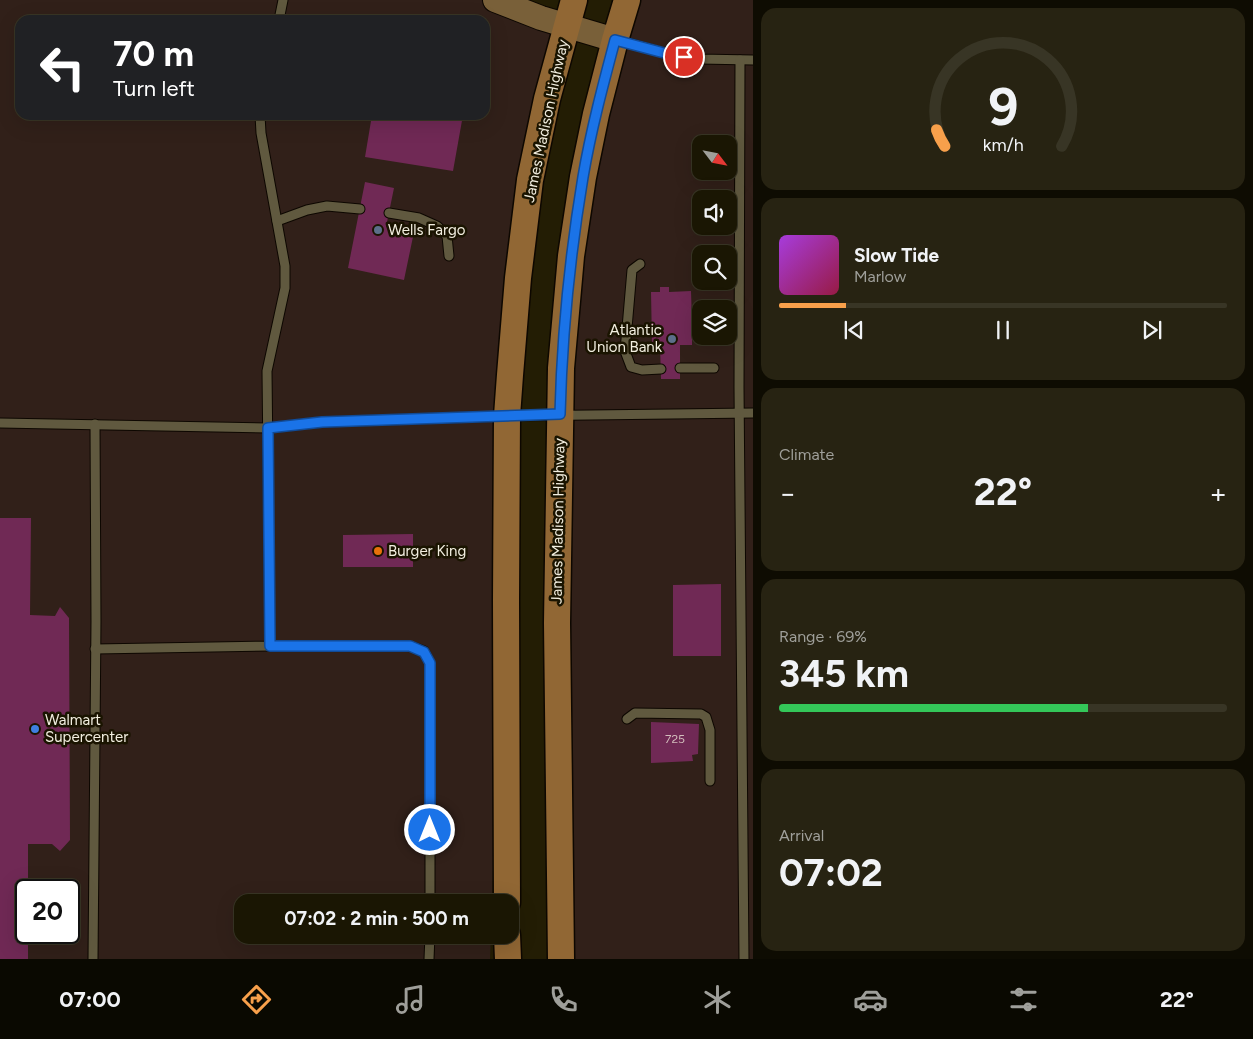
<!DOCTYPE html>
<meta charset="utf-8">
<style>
:root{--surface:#1a1603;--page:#272312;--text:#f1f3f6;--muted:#9f9f9a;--line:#383525;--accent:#f8a04b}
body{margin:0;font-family:Figtree,sans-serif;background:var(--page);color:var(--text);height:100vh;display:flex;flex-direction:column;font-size:19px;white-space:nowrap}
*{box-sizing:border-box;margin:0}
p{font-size:16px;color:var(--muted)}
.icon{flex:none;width:28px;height:28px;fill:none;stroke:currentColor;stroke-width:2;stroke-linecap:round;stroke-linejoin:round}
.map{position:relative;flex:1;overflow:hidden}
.details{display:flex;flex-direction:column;gap:8px;padding:8px;background:#0e0c02;width:500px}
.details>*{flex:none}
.banner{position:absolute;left:15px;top:15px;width:475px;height:105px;border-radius:15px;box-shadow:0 5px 20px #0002,0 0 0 1px var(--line);background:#202124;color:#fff;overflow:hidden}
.needle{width:32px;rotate:122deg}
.fabs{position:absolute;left:692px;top:135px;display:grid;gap:10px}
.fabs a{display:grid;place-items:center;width:45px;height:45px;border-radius:10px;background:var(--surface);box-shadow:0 5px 20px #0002,0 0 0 1px var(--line);font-size:25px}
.speed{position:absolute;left:15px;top:879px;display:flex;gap:10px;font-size:25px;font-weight:700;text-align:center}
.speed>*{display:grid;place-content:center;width:65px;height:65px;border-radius:50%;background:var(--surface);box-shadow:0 5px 20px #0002,0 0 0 1px var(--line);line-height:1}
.speed .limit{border:2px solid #111;border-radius:8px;background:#fff;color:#111}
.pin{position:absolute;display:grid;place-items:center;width:42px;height:42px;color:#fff;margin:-21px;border:2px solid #fff;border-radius:50%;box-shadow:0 1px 5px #0007}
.me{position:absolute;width:55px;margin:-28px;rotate:0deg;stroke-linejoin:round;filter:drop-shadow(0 0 4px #0008)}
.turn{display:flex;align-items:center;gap:18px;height:105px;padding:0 15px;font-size:22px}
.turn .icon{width:65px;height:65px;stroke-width:2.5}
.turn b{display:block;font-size:35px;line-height:42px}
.big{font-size:38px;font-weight:700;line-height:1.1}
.details .card{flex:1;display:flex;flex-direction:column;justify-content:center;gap:8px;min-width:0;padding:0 18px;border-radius:15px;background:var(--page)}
.details .dial{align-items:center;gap:0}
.dial svg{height:130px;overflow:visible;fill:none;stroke:var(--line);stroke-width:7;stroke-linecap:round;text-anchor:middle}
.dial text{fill:var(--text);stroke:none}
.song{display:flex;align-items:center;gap:15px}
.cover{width:60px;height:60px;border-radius:8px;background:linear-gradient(135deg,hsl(280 70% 55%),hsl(340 70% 35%))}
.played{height:5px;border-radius:2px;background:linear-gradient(90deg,var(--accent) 15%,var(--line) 15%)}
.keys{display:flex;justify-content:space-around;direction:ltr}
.heat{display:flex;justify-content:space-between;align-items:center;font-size:28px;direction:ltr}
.charge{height:8px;border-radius:4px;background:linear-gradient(90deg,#34c759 69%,var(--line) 0)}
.trip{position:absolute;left:234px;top:894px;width:285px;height:50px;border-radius:15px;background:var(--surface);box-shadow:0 5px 20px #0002,0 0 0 1px var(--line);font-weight:700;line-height:50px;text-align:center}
.dock{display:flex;height:80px;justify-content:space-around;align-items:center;background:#0a0901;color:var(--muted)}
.dock .icon{width:35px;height:35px}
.dock .active{color:var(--accent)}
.dock b{font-size:22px;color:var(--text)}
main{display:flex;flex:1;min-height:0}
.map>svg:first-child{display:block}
</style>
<main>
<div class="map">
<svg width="753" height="959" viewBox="0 0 753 959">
<rect width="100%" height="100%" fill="#231d04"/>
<g fill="#312019" fill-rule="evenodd">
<path d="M0,0H493L566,26L507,416L492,902H242V935H491L490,959H0ZM20,20H485V115H20ZM26,890H69V932H26Z"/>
<path d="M628,0H753V959H562L571,256ZM701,144H729V171H701ZM701,199H729V226H701ZM701,254H729V281H701ZM701,309H729V336H701Z"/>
</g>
<g fill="#702955">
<polygon points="372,115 417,115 444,119 453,115 463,115 453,171 365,157"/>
<polygon points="365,182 394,188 386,227 414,232 404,280 348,268"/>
<polygon points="660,287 669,287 669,292 691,291 692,321 696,321 696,332 692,333 692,345 680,345 680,379 661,379 660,345 652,345 651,292 660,292"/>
<polygon points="0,518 31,518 30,615 55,616 60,607 69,618 70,840 60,851 52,844 28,844 28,890 26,890 26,932 28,932 28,959 0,959"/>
<polygon points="413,534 413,567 343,567 343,535"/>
<polygon points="721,584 721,656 673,656 673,585"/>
<polygon points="651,722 699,724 698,754 692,755 693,761 651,763"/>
</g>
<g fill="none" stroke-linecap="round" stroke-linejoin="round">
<defs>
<g id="lane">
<polyline points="279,20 283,0"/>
<polyline points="618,40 668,54 699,59 753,60"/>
<polyline points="740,60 739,387 744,959"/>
<polyline points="389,213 419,218 437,226 447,236 449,256"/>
<polyline points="277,221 307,210 327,206 360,209"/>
<polyline points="640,264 632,270 625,351 631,367 642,370 661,369"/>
<polyline points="680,368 714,368"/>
<polyline points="0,423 268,428 322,422 507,416 753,413"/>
<polyline points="270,646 410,646 424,651 430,663 430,902"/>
<polyline points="95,649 270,646 267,371 285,288 285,266 261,133 260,115"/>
<polyline points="627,719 635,713 701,714 706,717 710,730 710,781"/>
<polyline points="93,959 96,621 95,424"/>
<polyline points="429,959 430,935"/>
</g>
<polyline id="secondary" points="495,0 541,18 615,40"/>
<g id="primary">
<polyline points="507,902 506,600 507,416 510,375 518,278 530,180 547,99 574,0"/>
<polyline points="507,935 508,959"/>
<polyline points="561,959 557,623 561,368 571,256 583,177 596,114 615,40 627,0"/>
</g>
</defs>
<use href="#lane" stroke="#0d0700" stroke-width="11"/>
<use href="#secondary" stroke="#0d0700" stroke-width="26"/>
<use href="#primary" stroke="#0d0700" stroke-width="29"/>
<use href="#lane" stroke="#60593f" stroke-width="9"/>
<use href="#secondary" stroke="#796039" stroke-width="24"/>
<use href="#primary" stroke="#916734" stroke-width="26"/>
</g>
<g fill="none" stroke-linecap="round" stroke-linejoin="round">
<defs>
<path id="route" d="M430,830V663L424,652L410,646H270L268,428L322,422L560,414C562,335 570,255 583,177C591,130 603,85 615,40L668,54L684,57"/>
</defs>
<use href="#route" stroke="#114b97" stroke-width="12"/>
<use href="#route" stroke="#1a73e8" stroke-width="9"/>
</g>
<g fill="#5c6f8a" stroke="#1a1400" stroke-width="2">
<circle cx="378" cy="230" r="5"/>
<circle cx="672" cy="339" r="5"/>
</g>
<circle fill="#e8710a" stroke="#1a1400" stroke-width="2" cx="378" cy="551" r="5"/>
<circle fill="#3f7fe0" stroke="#1a1400" stroke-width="2" cx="35" cy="729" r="5"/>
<g text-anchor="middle" stroke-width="5" stroke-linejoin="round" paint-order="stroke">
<g font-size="12" fill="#d2bdbc">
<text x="675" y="743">725</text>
</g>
<g font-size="15" fill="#f2eedf" stroke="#1a1400">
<text transform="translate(546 121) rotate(-78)" y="5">James Madison Highway</text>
<text transform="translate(558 521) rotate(-89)" y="5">James Madison Highway</text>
</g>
<g font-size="15" fill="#f2eedf" stroke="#1a1400" text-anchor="start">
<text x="388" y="235">Wells Fargo</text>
<text x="662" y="335" text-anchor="end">Atlantic<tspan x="662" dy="17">Union Bank</tspan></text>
<text x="388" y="556">Burger King</text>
<text x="45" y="725">Walmart<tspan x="45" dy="17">Supercenter</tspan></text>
</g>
</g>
</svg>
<div class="fabs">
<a><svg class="needle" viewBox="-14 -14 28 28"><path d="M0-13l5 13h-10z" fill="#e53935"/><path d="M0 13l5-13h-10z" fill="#9f9f9a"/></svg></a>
<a><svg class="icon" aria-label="sound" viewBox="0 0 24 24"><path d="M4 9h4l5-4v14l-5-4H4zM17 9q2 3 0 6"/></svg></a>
<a><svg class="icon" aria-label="search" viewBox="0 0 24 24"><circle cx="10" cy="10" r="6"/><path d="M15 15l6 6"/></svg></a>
<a><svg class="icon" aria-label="layers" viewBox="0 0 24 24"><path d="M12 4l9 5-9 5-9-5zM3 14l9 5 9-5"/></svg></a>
</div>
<div class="speed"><div class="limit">20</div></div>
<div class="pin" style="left:684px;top:57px;background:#d93025"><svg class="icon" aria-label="arrive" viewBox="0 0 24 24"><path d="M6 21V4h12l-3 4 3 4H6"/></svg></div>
<svg class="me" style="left:430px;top:830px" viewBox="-20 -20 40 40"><circle r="17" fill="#1a73e8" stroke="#fff" stroke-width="3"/><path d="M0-11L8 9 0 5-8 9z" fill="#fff"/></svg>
<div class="trip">07:02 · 2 min · 500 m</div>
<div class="banner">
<div class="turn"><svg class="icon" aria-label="left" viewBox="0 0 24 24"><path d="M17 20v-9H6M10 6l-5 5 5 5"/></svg><div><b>70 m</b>Turn left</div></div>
</div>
</div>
<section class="details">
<div class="card dial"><svg viewBox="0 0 100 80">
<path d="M14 69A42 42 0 1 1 86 69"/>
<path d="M14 69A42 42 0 0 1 9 59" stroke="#f8a04b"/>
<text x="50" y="56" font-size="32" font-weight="700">9</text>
<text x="50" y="72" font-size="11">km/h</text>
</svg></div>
<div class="card">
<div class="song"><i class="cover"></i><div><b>Slow Tide</b><p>Marlow</p></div></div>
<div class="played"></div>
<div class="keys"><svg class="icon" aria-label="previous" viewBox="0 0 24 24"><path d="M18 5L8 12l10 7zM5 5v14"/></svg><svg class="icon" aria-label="pause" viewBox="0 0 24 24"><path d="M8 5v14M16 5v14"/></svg><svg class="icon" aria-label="next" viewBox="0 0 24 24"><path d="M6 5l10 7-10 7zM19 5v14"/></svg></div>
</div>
<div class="card"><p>Climate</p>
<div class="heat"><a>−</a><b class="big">22°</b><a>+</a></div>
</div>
<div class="card"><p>Range · 69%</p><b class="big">345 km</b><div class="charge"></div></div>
<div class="card"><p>Arrival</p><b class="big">07:02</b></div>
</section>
</main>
<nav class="dock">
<b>07:00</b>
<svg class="icon active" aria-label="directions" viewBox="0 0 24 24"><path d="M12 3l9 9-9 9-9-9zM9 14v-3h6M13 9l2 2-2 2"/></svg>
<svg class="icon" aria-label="music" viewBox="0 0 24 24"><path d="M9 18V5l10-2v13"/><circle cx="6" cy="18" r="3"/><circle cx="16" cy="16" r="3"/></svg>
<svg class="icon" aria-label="phone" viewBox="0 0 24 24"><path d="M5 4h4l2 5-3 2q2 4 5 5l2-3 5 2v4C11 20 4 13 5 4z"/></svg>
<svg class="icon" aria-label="climate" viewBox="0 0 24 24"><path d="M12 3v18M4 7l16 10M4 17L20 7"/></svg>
<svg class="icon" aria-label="car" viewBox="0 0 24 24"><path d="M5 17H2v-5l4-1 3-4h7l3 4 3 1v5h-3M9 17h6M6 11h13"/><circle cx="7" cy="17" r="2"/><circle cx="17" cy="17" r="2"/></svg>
<svg class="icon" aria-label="filters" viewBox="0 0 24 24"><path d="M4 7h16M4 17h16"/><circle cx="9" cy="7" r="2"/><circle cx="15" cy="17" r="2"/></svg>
<b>22°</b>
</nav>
